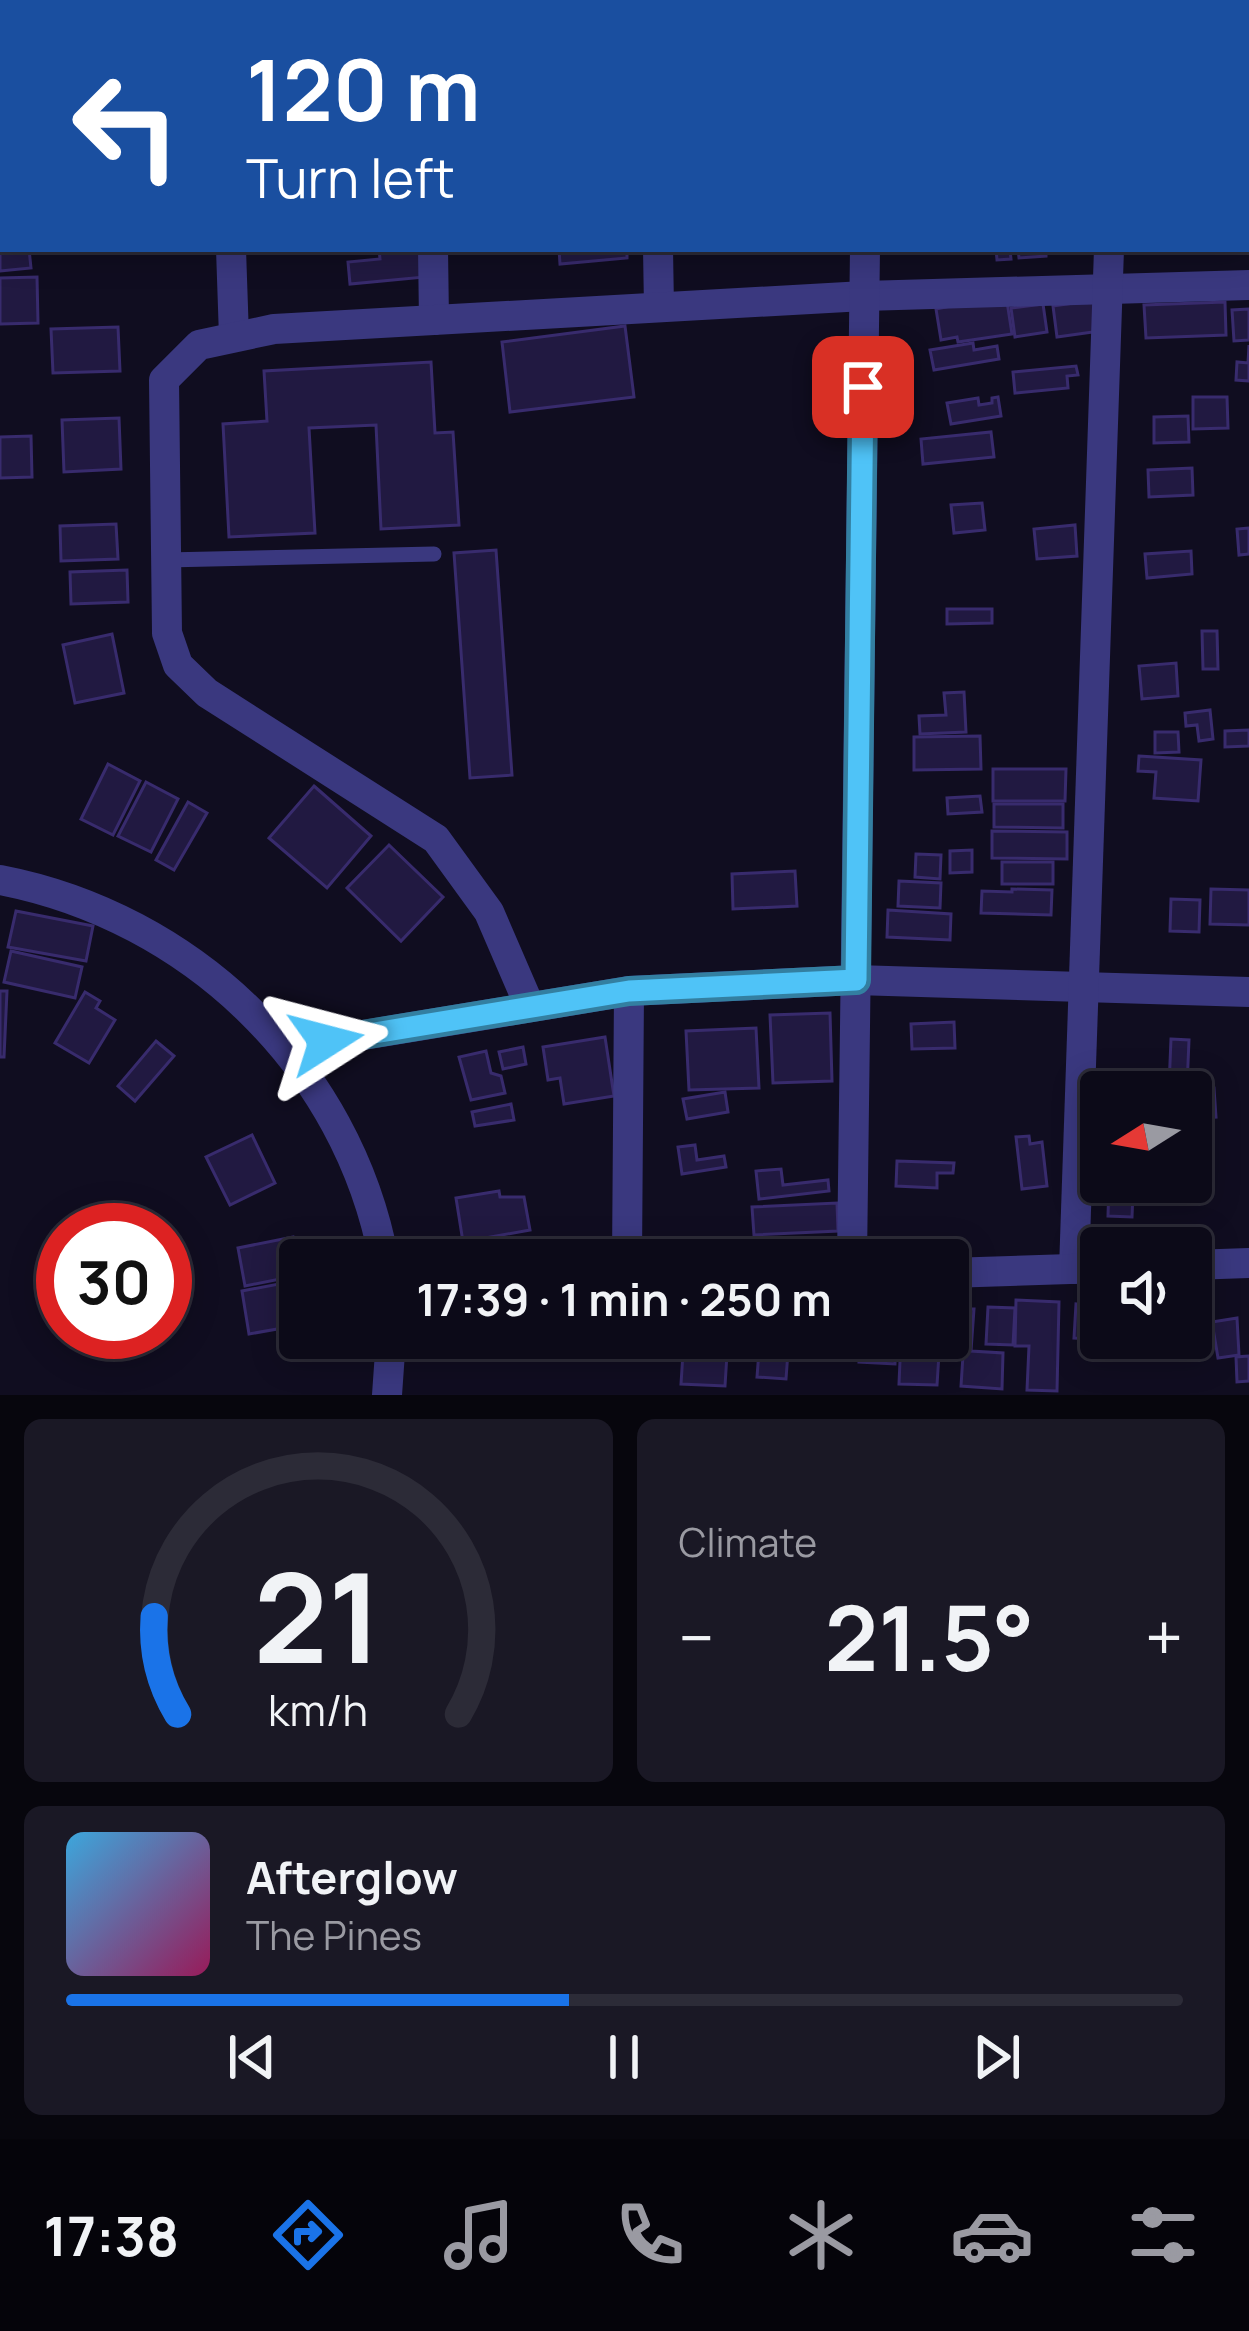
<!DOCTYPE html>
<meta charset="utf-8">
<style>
:root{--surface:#0c0a18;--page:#1a1825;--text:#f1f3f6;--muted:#9a9aa2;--line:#2c2b37;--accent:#1a73e8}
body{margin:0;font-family:Manrope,sans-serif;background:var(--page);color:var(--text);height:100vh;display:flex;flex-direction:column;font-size:45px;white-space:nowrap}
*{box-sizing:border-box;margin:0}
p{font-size:39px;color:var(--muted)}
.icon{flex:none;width:66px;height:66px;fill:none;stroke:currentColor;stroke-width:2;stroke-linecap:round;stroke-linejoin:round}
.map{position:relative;height:1395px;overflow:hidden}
.side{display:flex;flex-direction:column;gap:24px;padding:24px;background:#07060d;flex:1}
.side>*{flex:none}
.hud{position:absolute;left:0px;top:0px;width:1251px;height:252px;box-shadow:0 6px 30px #0003,0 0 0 3px var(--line);background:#1a4fa0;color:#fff;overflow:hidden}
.needle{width:78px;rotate:259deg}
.tools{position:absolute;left:1080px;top:1071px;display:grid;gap:24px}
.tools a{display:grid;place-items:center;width:132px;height:132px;border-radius:12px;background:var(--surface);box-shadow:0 6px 30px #0003,0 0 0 3px var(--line);font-size:60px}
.speed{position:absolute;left:36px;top:1203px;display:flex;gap:24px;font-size:60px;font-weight:700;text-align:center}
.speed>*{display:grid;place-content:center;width:156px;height:156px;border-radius:50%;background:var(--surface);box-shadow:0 6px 30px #0003,0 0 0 3px var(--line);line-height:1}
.speed .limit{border:18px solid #d22;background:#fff;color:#111}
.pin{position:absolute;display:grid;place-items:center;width:102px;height:102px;color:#fff;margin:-51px;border-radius:24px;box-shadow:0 6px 18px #0006}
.me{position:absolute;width:132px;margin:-66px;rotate:81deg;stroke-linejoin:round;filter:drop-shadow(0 0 9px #0008)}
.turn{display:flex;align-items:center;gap:42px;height:252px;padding:0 48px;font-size:54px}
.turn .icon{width:156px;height:156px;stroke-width:2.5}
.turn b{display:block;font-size:84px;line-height:102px}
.big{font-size:90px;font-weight:700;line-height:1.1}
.side .card{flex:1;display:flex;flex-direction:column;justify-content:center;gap:18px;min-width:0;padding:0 42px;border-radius:18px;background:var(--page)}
.side .dial{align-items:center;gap:0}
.dial svg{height:312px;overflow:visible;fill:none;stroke:var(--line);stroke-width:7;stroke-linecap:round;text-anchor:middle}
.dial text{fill:var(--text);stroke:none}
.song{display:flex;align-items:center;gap:36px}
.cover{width:144px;height:144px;border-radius:18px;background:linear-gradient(135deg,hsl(200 70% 55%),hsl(330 70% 35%))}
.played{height:12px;border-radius:6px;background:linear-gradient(90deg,var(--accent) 45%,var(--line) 45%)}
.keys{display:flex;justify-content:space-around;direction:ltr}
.heat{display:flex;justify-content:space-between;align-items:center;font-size:66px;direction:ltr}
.side .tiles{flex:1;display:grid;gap:24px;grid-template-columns:1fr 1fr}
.card:last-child{grid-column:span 2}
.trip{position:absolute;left:279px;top:1239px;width:690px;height:120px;border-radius:12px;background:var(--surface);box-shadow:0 6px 30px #0003,0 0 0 3px var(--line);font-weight:700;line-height:120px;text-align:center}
.menu{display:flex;height:192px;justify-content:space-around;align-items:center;background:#05040a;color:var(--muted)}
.menu .icon{width:84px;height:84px}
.menu .current{color:var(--accent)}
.menu b{font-size:54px;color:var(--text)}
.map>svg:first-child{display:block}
</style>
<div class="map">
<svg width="1249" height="1395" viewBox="0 0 1249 1395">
<rect width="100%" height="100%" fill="#100d20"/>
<g fill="#211941" stroke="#382b6d" stroke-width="3">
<polygon points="360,0 429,0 429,3 361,3"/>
<polygon points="0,209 3,209 3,249 29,249 31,268 0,271"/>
<polygon points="379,249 422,249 425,277 350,284 348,262 380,259"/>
<polygon points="559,249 627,249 627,258 560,264"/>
<polygon points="996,249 1046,249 1046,256 1019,258 1018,249 1010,250 1011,259 997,260"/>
<polygon points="37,277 38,323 0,324 0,278"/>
<polygon points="1006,295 1012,334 958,342 957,337 941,340 936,309"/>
<polygon points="1095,300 1100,331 1057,337 1053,306"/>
<polygon points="1225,302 1226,335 1146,338 1144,305"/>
<polygon points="1043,304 1047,332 1015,337 1011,308"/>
<polygon points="1249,309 1249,340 1234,341 1232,310"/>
<polygon points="625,326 634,397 510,412 502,342"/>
<polygon points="118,327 120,371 53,373 51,329"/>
<polygon points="973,343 974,350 997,346 999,359 934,370 930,350"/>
<polygon points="1249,345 1249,381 1236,380 1237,362 1248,363"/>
<polygon points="431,362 435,433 453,432 459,525 381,529 376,425 309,428 315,533 229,537 223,424 267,421 264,371"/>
<polygon points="1076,366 1078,375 1067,376 1068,388 1015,393 1013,372"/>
<polygon points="998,397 1001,416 951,424 947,403 978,398 979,405 992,403 992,398"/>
<polygon points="1193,397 1227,397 1228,428 1193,429"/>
<polygon points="1188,416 1189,442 1154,443 1154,417"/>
<polygon points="119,418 121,469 64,472 62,420"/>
<polygon points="991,432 994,457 923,464 921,439"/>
<polygon points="31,436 32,477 0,478 0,437"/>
<polygon points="1192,468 1193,495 1149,497 1148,470"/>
<polygon points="982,503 985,530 954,533 951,505"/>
<polygon points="116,524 118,559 61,561 60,526"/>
<polygon points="1075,525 1077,556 1037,559 1034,529"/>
<polygon points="1249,528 1249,554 1239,555 1237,529"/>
<polygon points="496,550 512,775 470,778 454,553"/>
<polygon points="1191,551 1192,574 1147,578 1145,554"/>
<polygon points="127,570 128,602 71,604 70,572"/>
<polygon points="947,609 992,609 992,623 947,624"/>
<polygon points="1202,631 1217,631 1218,669 1203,669"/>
<polygon points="112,634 124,693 75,703 63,645"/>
<polygon points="1176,663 1178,696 1142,699 1139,666"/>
<polygon points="964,692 966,732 920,734 919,716 946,715 944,693"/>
<polygon points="1210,710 1213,739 1199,741 1197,725 1186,726 1185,713"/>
<polygon points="1249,730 1249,746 1225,747 1225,731"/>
<polygon points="1155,732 1178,732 1179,752 1155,753"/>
<polygon points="980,736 981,769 914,770 914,737"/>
<polygon points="1139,756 1201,760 1198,801 1154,798 1156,772 1138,771"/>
<polygon points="108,764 140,781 113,835 81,819"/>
<polygon points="993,769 1066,769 1065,801 993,801"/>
<polygon points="146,782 178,799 151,852 118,836"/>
<polygon points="314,786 371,836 327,888 269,838"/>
<polygon points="980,796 982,812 948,814 947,798"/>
<polygon points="188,802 207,813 174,870 156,860"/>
<polygon points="994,804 1063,804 1063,828 994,827"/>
<polygon points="992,831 1067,832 1067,859 992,858"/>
<polygon points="389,845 443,897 401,941 347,888"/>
<polygon points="972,850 972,872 950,873 950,851"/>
<polygon points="916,854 941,855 940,879 915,877"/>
<rect x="1002" y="862" width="51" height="22"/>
<polygon points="795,871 797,906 733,909 732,874"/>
<polygon points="899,881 941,883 940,908 898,906"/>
<polygon points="1012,889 1052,890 1051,915 981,913 982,891 1012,892"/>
<polygon points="1211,889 1249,890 1249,925 1210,924"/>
<polygon points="1171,899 1200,900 1199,932 1170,931"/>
<polygon points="888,910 951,914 950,940 887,937"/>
<polygon points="16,911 93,926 86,961 8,947"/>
<polygon points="11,951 82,967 75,998 4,982"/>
<polygon points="0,991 7,991 4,1057 0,1057"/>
<polygon points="85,992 100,1001 96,1008 115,1020 89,1063 55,1043"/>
<polygon points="830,1013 832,1081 773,1083 770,1015"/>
<polygon points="954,1022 955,1048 912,1049 911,1024"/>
<polygon points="756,1028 759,1088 689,1090 686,1031"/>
<polygon points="605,1037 614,1096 564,1104 560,1078 548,1080 543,1047"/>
<polygon points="1171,1039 1189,1040 1187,1087 1169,1087"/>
<polygon points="156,1041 174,1056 135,1101 118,1086"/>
<polygon points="523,1047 526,1064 503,1069 499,1052"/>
<polygon points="486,1051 491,1073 501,1076 505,1093 471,1100 459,1057"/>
<polygon points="1214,1088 1216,1117 1191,1119 1191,1092 1166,1092"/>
<polygon points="725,1092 728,1112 687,1119 683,1099"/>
<polygon points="511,1104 514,1120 475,1126 472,1112"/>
<polygon points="252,1135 275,1183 230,1205 206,1157"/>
<polygon points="1029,1136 1030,1144 1042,1142 1047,1186 1022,1189 1016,1137"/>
<polygon points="695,1145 697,1160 724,1156 726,1167 682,1174 678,1147"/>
<polygon points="897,1161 954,1163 953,1173 937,1173 937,1188 896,1186"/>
<polygon points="781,1169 783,1185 828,1180 829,1191 759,1199 756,1171"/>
<polygon points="1109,1182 1144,1182 1144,1193 1133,1193 1132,1217 1108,1216"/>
<polygon points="499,1191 500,1197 524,1197 530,1230 463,1242 456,1198"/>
<polygon points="837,1203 838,1231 754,1235 752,1207"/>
<polygon points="293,1237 300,1275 245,1286 238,1248"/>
<polygon points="300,1280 300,1325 249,1334 242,1291"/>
<polygon points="1087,1291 1101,1292 1101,1338 1121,1338 1121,1350 1094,1348 1094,1339 1074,1338 1076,1304 1086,1305"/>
<polygon points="1016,1300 1059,1302 1057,1391 1027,1390 1029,1346 1015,1346"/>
<polygon points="988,1307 1015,1308 1013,1345 986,1344"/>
<polygon points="966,1309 974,1309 971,1351 1003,1353 1002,1389 961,1386"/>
<polygon points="1237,1318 1239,1355 1218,1358 1212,1322"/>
<polygon points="684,1338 728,1338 725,1386 681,1384"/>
<polygon points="760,1338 789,1338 786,1379 757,1377"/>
<polygon points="861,1338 896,1338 895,1364 859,1362"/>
<polygon points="901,1338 940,1338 937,1385 899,1384"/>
<polygon points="1249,1356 1249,1381 1237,1382 1236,1357"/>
</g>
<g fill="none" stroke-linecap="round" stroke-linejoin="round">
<polyline stroke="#3a387f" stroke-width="15" points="166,560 434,554"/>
<g stroke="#3a387f" stroke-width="30">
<polyline points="454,0 454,3"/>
<polyline points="229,3 229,0"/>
<polyline points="868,3 868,0"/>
<polyline points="1117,3 1117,0"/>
<polyline points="1248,18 1249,18"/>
<polyline points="0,117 3,117"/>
<polyline points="231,249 234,337"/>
<polyline points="433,249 434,320"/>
<polyline points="658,249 659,307"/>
<path d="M0,880C192,917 348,1067 384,1260"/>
<polyline points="530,1007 489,912 436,839 207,693 178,665 167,633 164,380 199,345 274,329 864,296 1249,285"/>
<polyline points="285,1048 629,991 856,980 1249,992"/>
<polyline points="627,1260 629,991"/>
<polyline points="852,1260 865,249"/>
<polyline points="1191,1265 1249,1263"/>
<polyline points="1074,1269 1109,249"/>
<polyline points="948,1273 1101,1268"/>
<polyline points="387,1395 391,1338"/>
</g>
</g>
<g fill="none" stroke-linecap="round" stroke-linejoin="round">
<defs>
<polyline id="route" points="326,1041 629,991 856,980 863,387"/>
</defs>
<use href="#route" stroke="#337fa1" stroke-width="30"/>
<use href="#route" stroke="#4fc3f7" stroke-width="21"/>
</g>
</svg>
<div class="tools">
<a><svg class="needle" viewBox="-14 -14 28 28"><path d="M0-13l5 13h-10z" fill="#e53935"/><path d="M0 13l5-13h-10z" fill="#9a9aa2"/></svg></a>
<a><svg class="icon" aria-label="sound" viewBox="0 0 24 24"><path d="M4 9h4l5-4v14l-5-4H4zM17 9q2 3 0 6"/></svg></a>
</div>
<div class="speed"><div class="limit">30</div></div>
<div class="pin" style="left:863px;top:387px;background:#d93025"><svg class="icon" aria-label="arrive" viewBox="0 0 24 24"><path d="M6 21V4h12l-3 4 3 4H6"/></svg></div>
<svg class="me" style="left:326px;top:1041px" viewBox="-20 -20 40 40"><path d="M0-17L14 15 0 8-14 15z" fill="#4fc3f7" stroke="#fff" stroke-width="4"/></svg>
<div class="trip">17:39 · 1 min · 250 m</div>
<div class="hud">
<div class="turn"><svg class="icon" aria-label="left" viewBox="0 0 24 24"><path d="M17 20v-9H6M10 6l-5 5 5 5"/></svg><div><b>120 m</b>Turn left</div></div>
</div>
</div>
<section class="side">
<div class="tiles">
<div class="card dial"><svg viewBox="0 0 100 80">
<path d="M14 69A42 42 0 1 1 86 69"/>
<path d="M14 69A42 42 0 0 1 8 44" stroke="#1a73e8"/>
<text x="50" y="56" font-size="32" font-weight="700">21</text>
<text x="50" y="72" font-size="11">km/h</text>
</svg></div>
<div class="card"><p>Climate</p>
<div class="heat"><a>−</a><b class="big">21.5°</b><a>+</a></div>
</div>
<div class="card">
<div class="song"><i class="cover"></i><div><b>Afterglow</b><p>The Pines</p></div></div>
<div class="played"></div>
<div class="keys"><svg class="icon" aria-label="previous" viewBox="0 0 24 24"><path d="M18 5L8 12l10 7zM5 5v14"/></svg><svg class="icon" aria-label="pause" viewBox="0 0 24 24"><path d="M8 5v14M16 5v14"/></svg><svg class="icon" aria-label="next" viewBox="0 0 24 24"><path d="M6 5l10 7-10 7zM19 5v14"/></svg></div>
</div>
</div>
</section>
<nav class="menu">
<b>17:38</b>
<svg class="icon current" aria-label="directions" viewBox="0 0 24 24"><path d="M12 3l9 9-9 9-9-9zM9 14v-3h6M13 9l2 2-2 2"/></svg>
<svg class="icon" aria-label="music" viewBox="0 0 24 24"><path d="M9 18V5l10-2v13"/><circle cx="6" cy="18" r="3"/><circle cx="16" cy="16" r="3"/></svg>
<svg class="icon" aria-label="phone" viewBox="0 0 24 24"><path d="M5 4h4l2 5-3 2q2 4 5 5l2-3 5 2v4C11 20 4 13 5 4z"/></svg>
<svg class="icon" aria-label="climate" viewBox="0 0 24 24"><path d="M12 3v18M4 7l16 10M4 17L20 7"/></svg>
<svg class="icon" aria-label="car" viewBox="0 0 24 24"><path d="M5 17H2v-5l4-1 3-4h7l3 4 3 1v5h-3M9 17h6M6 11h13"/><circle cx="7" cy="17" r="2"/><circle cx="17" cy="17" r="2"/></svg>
<svg class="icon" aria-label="filters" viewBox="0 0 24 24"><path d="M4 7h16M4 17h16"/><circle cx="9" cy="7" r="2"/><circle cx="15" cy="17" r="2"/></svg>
</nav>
